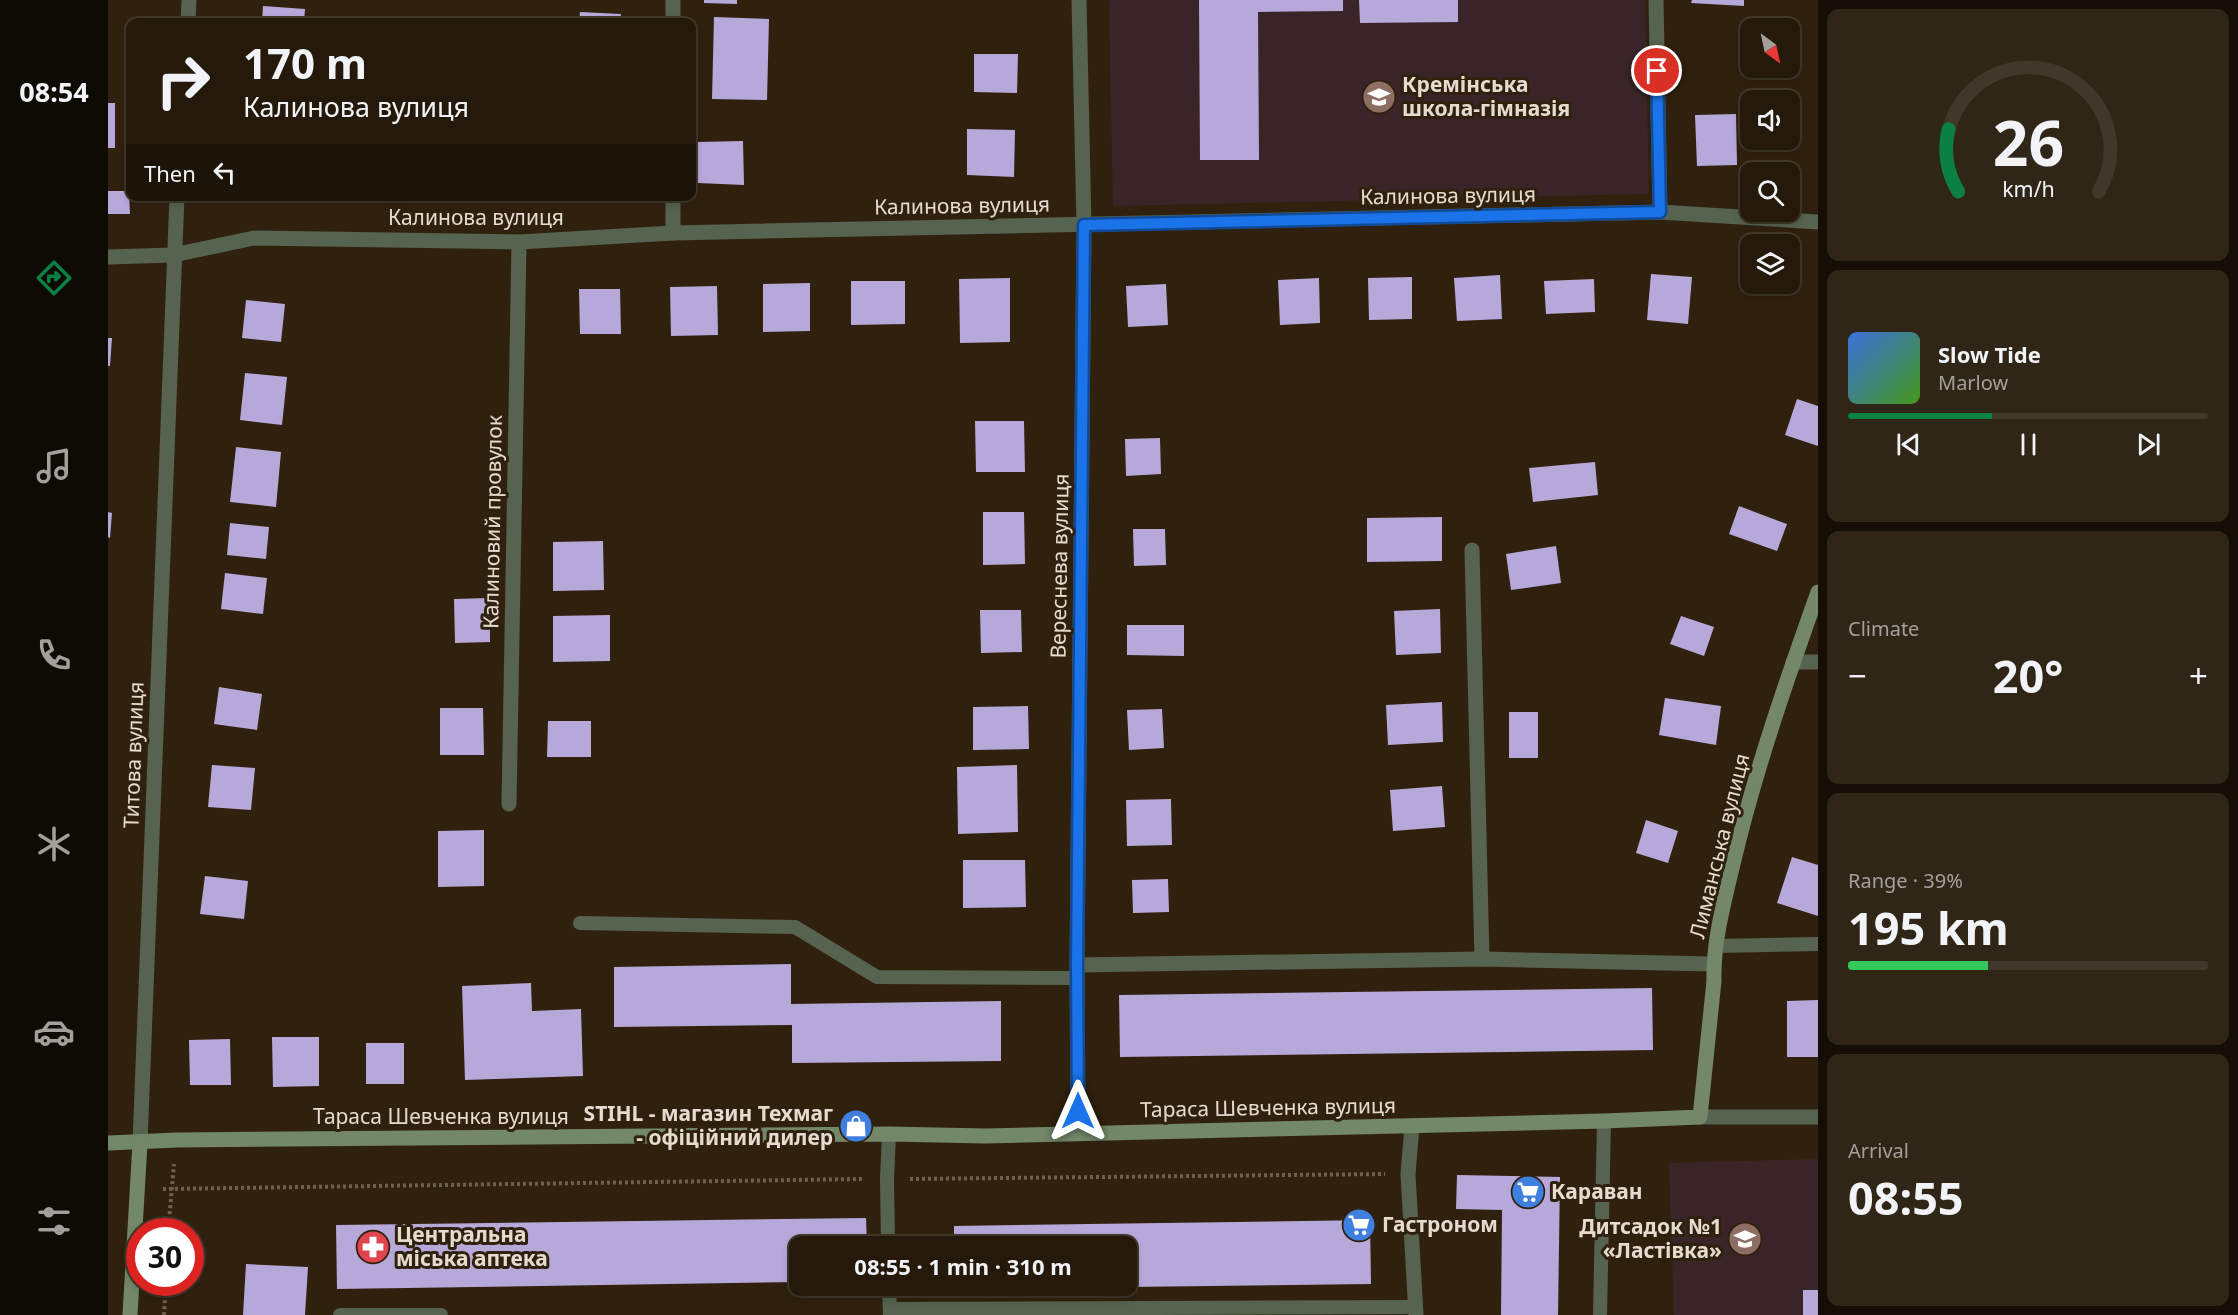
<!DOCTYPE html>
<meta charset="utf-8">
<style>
:root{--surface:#24190a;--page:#302618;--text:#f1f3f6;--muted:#a3a09c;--line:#41382b;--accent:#0b8043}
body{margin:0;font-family:"Noto Sans",sans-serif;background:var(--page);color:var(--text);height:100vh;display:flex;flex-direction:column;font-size:22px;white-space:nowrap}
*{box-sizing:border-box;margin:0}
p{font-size:20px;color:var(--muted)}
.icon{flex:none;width:33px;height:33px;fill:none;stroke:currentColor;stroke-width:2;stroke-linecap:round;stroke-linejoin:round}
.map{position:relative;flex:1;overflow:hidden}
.drawer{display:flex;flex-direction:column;gap:9px;padding:9px;background:#140e06;width:420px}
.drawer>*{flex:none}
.top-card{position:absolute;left:18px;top:18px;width:570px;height:183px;border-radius:12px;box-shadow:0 3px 9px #0003,0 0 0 2px var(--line);background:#24190a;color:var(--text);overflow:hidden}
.needle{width:39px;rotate:147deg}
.buttons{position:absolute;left:1632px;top:18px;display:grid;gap:12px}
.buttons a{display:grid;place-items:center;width:60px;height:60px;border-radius:12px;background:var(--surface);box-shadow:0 3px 9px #0003,0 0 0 2px var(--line);font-size:30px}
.speed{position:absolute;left:18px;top:1218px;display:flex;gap:12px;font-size:30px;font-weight:700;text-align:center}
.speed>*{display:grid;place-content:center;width:78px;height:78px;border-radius:50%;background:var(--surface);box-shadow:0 3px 9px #0003,0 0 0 2px var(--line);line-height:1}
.speed .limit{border:9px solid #d22;background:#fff;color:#111}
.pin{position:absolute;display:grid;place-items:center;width:51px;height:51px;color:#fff;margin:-26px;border:3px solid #fff;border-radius:50%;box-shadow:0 2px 6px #0007}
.me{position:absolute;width:66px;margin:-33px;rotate:0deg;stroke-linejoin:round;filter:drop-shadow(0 0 4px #0008)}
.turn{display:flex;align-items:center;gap:21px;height:126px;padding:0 18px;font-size:27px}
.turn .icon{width:78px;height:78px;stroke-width:2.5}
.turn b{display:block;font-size:42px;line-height:51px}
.then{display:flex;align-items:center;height:57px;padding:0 18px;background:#0003;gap:12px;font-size:22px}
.big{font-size:45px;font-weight:700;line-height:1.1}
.drawer .tile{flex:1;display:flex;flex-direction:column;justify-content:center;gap:9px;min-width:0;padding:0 21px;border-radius:12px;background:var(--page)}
.drawer .dial{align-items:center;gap:0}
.dial svg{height:156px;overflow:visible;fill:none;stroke:var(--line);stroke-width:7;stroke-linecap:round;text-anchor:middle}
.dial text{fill:var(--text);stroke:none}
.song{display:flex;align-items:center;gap:18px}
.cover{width:72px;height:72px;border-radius:9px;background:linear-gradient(135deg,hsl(220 70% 55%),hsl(100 70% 35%))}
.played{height:6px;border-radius:3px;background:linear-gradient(90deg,var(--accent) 40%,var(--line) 40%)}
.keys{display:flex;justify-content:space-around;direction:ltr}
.heat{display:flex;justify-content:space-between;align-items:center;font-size:33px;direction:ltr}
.charge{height:9px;border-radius:4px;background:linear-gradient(90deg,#34c759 39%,var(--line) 0)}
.trip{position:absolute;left:681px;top:1236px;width:348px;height:60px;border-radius:12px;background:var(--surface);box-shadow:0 3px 9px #0003,0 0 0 2px var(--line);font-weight:700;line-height:60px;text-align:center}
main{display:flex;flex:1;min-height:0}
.menu{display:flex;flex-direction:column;width:108px;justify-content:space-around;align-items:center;background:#0e0a04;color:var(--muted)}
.menu .icon{width:42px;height:42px}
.menu .selected{color:var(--accent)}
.menu b{font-size:27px;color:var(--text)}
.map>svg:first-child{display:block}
</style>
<main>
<nav class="menu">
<b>08:54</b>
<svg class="icon selected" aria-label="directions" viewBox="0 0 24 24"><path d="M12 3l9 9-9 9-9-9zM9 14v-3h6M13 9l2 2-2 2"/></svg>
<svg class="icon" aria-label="music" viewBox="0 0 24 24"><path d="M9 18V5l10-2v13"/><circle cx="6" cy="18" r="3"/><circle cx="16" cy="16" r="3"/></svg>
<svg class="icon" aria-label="phone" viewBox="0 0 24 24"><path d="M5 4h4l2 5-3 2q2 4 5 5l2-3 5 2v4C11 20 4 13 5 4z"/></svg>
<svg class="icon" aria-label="climate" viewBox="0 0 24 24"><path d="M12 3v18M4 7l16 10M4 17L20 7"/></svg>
<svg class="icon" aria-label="car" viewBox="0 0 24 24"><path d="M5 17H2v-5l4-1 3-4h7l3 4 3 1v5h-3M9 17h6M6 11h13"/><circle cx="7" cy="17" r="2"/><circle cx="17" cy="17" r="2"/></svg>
<svg class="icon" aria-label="filters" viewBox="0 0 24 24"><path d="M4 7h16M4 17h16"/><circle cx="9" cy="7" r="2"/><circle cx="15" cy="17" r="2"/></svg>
</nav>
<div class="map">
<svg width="1710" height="1315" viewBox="0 0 1710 1315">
<rect width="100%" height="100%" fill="#30210e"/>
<g fill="#392528">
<polygon points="1001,0 1537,0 1541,194 1005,206"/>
<polygon points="1710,1159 1710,1315 1566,1315 1561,1163"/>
</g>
<g fill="#b7a8da">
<polygon points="596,0 629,0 629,4 596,3"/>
<polygon points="1091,0 1235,0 1235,11 1150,12 1151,160 1092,160"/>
<polygon points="1251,0 1350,0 1350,22 1252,23"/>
<polygon points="1584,0 1636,0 1636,6 1583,3"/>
<polygon points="155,6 197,9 196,22 154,22"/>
<polygon points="472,12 513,14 512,22 471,22"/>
<polygon points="606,17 661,19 659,100 604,99"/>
<polygon points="866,54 910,54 909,93 866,92"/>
<rect x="0" y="103" width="7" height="45"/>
<polygon points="1628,114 1629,165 1589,166 1587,115"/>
<polygon points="859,129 907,130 906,177 859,175"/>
<polygon points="635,141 636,185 590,183 590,142"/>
<polygon points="0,191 21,191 22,214 0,214"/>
<polygon points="1543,274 1584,277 1580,324 1539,320"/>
<polygon points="1392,275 1394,319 1349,321 1346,278"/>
<polygon points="1304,277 1304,319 1261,320 1260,278"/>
<polygon points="902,278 902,342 852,343 851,279"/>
<polygon points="1211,278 1212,323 1172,325 1170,280"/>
<polygon points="1486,279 1487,312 1438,314 1436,281"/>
<polygon points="743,281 797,281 797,324 743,325"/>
<polygon points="702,283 702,331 655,332 655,284"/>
<polygon points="1058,284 1060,325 1020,327 1018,286"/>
<polygon points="609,286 610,335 563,336 562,287"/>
<polygon points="471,289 512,289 513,334 472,334"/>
<polygon points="138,300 177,304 173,342 134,338"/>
<polygon points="0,338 4,338 2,366 0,366"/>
<polygon points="137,373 179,377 174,425 132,420"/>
<polygon points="1689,399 1710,406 1710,446 1677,435"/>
<polygon points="867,421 916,421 917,472 868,472"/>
<polygon points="1052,438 1053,474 1018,476 1017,439"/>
<polygon points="128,447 173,452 168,507 122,502"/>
<polygon points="1487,462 1490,495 1425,502 1421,468"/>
<polygon points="1631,506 1679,524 1669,551 1621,534"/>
<polygon points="0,512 4,513 2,538 0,537"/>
<polygon points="875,512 916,512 917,564 875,565"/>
<polygon points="1334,517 1334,561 1259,562 1259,518"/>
<polygon points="122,523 161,527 158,559 119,555"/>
<polygon points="1025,529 1057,529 1058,565 1026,566"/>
<polygon points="495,541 496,590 445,591 445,542"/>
<polygon points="1448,546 1453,583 1403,590 1398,554"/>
<polygon points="117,573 159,578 155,614 113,609"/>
<polygon points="382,598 382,642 347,643 346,599"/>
<polygon points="1332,609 1333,653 1288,655 1286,611"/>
<polygon points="872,610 913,610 914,652 873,653"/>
<polygon points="502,615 502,661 445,662 445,616"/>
<polygon points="1573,616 1606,627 1596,656 1562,644"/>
<polygon points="1019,625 1076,625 1076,656 1019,655"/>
<polygon points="111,687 154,694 149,730 106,724"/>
<polygon points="1557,698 1613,706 1608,745 1551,735"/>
<polygon points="1334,702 1335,742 1280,745 1278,705"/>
<polygon points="920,706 921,749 865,750 865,707"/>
<polygon points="332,708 375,708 376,755 332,755"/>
<polygon points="1054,709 1056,748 1021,750 1019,710"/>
<rect x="1401" y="712" width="29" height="46"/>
<polygon points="440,721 483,721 483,757 439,757"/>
<polygon points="104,765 147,768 143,810 100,807"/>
<polygon points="909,765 910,832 850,834 849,767"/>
<polygon points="1334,786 1337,827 1285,831 1282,790"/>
<polygon points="1063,799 1064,845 1019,846 1018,800"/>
<polygon points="1538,820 1570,831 1560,863 1528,853"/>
<polygon points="376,830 376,886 330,887 330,831"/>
<polygon points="1684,857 1710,865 1710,916 1669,903"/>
<polygon points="855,860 917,860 918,907 855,908"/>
<polygon points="97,876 140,881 136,919 92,914"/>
<polygon points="1060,879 1061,912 1025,913 1024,880"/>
<polygon points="683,964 683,1004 893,1001 893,1061 684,1063 684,1025 506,1027 506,967"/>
<polygon points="423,983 424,1011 473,1009 475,1076 357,1080 354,986"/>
<polygon points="1544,988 1545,1050 1012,1057 1011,995"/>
<polygon points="1710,1000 1710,1057 1679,1057 1679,1001"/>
<polygon points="164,1037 211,1037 211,1086 165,1087"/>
<polygon points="122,1039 123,1085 82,1085 81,1040"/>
<rect x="258" y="1043" width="38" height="41"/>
<polygon points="1349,1175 1452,1177 1450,1315 1393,1315 1394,1210 1348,1209"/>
<polygon points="758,1218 759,1246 692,1246 692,1282 229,1289 228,1225"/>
<polygon points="1262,1220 1263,1284 1018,1287 1018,1246 846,1246 846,1226"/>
<polygon points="138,1264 200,1267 197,1315 135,1315"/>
<polygon points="846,1286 984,1286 984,1288 846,1289"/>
<rect x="1695" y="1290" width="15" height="25"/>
</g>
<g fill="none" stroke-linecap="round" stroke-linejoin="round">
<g stroke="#6e6150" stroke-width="4" stroke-dasharray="3 3" stroke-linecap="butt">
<polyline points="802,1179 1277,1174"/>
<polyline points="55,1189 755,1179"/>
<polyline points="60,1232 66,1164"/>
<polyline points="56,1315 58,1282"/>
</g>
<g stroke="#576351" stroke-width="14">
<polyline points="472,923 687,927 769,977 969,978"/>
<polyline points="1608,946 1710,944"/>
<polyline points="780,1246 779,1179 781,1134"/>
<polyline points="781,1286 782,1315"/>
<polyline points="782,1309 1308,1307"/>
<polyline points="232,1315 333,1315"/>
<polyline points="1492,1315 1496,1121"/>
</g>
<g stroke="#576351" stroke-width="15">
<polyline points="565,0 565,22"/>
<polyline points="1548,0 1552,212"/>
<polyline points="80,22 81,0"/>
<polyline points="565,196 565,233"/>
<polyline points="0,257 65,255 146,238 411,242 565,233 1552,212 1710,222"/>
<polyline points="1364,550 1374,959"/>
<polyline points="1685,662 1710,662"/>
<polyline points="401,804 411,242"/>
<polyline points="969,965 1374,959 1605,964"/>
<polyline points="1592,1117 1710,1117"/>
<polyline points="1304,1126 1300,1174 1308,1315"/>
<polyline points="970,1133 969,965 976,225 971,0"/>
<polyline points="32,1143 69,196"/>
</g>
<g stroke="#738769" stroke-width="15">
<path d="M0,1143L69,1140L781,1134L878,1136L1496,1121L1592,1117L1606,981C1605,941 1616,902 1625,864C1647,771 1678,682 1710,592"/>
<polyline points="22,1315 32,1143"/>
</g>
</g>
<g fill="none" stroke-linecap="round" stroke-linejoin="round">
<defs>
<polyline id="route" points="970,1111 969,965 976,225 1552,212 1549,71"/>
</defs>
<use href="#route" stroke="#114b97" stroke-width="15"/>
<use href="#route" stroke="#1a73e8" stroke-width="10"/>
</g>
<defs>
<symbol id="school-disc" viewBox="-11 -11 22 22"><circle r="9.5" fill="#8d6e63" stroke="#30210e"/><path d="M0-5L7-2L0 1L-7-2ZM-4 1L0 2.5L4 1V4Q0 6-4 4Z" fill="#fff"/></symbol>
<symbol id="shop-disc" viewBox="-11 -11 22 22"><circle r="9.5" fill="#3f7fe0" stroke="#30210e"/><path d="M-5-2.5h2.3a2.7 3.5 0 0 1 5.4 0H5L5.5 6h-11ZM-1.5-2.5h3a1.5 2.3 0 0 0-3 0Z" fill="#fff"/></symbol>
<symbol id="supermarket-disc" viewBox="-11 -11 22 22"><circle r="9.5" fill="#3f7fe0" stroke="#30210e"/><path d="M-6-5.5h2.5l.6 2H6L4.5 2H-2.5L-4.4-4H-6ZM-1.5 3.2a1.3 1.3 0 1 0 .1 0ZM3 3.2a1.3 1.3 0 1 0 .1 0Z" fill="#fff"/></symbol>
<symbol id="pharmacy-disc" viewBox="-11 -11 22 22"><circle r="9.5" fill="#e0444e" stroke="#30210e"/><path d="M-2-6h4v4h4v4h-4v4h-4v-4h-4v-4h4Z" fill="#fff"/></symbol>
</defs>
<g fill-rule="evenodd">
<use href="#school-disc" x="1252" y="78" width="38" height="38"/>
<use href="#shop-disc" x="729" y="1107" width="38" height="38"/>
<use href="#supermarket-disc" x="1401" y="1173" width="38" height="38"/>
<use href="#supermarket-disc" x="1232" y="1206" width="38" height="38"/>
<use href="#school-disc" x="1618" y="1220" width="38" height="38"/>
<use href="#pharmacy-disc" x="246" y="1228" width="38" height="38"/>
</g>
<g text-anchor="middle" stroke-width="6" stroke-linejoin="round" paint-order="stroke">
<g font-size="21" font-weight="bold" fill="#e5dbcf" stroke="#30210e" text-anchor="start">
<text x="1294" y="92">Кремінська<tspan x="1294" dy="24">школа-гімназія</tspan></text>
<text x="725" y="1121" text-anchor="end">STIHL - магазин Техмаг<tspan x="725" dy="24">- офіційний дилер</tspan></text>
<text x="1443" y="1199">Караван</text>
<text x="1274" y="1232">Гастроном</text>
<text x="1614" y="1234" text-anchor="end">Дитсадок №1<tspan x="1614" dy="24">«Ластівка»</tspan></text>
<text x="288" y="1242">Центральна<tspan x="288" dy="24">міська аптека</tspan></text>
</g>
<g font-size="21" fill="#e5dbcf" stroke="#30210e">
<text transform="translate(1340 196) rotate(-1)" y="7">Калинова вулиця</text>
<text transform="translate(854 206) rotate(-1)" y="7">Калинова вулиця</text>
<text x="368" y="225">Калинова вулиця</text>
<text transform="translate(385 522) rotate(-89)" y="7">Калиновий провулок</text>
<text transform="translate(952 566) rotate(-89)" y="7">Вереснева вулиця</text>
<text transform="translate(26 755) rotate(-88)" y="7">Титова вулиця</text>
<text transform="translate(1612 846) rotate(-76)" y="7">Лиманська вулиця</text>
<text transform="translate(1160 1108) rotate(-1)" y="7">Тараса Шевченка вулиця</text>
<text x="333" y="1124">Тараса Шевченка вулиця</text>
</g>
</g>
</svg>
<div class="buttons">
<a><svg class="needle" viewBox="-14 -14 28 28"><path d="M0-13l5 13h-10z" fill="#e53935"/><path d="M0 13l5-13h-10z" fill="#a3a09c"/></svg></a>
<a><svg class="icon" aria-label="sound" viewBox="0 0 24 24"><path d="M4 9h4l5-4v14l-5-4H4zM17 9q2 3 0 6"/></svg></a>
<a><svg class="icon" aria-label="search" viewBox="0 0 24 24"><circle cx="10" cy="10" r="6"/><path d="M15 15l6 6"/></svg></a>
<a><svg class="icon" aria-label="layers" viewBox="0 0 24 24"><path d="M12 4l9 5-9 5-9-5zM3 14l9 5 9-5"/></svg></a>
</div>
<div class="speed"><div class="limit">30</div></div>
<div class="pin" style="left:1549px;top:71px;background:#d93025"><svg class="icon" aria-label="arrive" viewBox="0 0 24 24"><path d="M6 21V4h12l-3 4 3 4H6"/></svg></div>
<svg class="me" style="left:970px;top:1111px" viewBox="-20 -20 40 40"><path d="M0-17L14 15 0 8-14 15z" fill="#1a73e8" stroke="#fff" stroke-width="4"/></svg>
<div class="trip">08:55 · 1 min · 310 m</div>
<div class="top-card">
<div class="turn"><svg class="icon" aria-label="right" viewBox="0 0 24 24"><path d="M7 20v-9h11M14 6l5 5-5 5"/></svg><div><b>170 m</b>Калинова вулиця</div></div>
<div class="then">Then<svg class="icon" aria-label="left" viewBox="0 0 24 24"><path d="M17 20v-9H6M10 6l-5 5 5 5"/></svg></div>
</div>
</div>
<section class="drawer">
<div class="tile dial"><svg viewBox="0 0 100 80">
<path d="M14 69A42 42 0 1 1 86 69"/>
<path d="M14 69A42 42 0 0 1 9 37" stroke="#0b8043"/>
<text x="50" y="56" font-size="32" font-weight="700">26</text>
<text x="50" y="72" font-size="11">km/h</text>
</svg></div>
<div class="tile">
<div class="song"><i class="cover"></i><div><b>Slow Tide</b><p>Marlow</p></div></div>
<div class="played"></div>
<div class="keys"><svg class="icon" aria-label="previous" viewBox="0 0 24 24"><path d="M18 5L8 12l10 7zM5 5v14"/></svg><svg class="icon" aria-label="pause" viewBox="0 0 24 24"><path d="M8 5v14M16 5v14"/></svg><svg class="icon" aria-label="next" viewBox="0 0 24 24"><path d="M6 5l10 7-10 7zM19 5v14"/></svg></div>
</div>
<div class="tile"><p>Climate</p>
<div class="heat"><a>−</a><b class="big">20°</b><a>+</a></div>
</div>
<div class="tile"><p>Range · 39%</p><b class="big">195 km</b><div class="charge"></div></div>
<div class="tile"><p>Arrival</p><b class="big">08:55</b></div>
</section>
</main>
